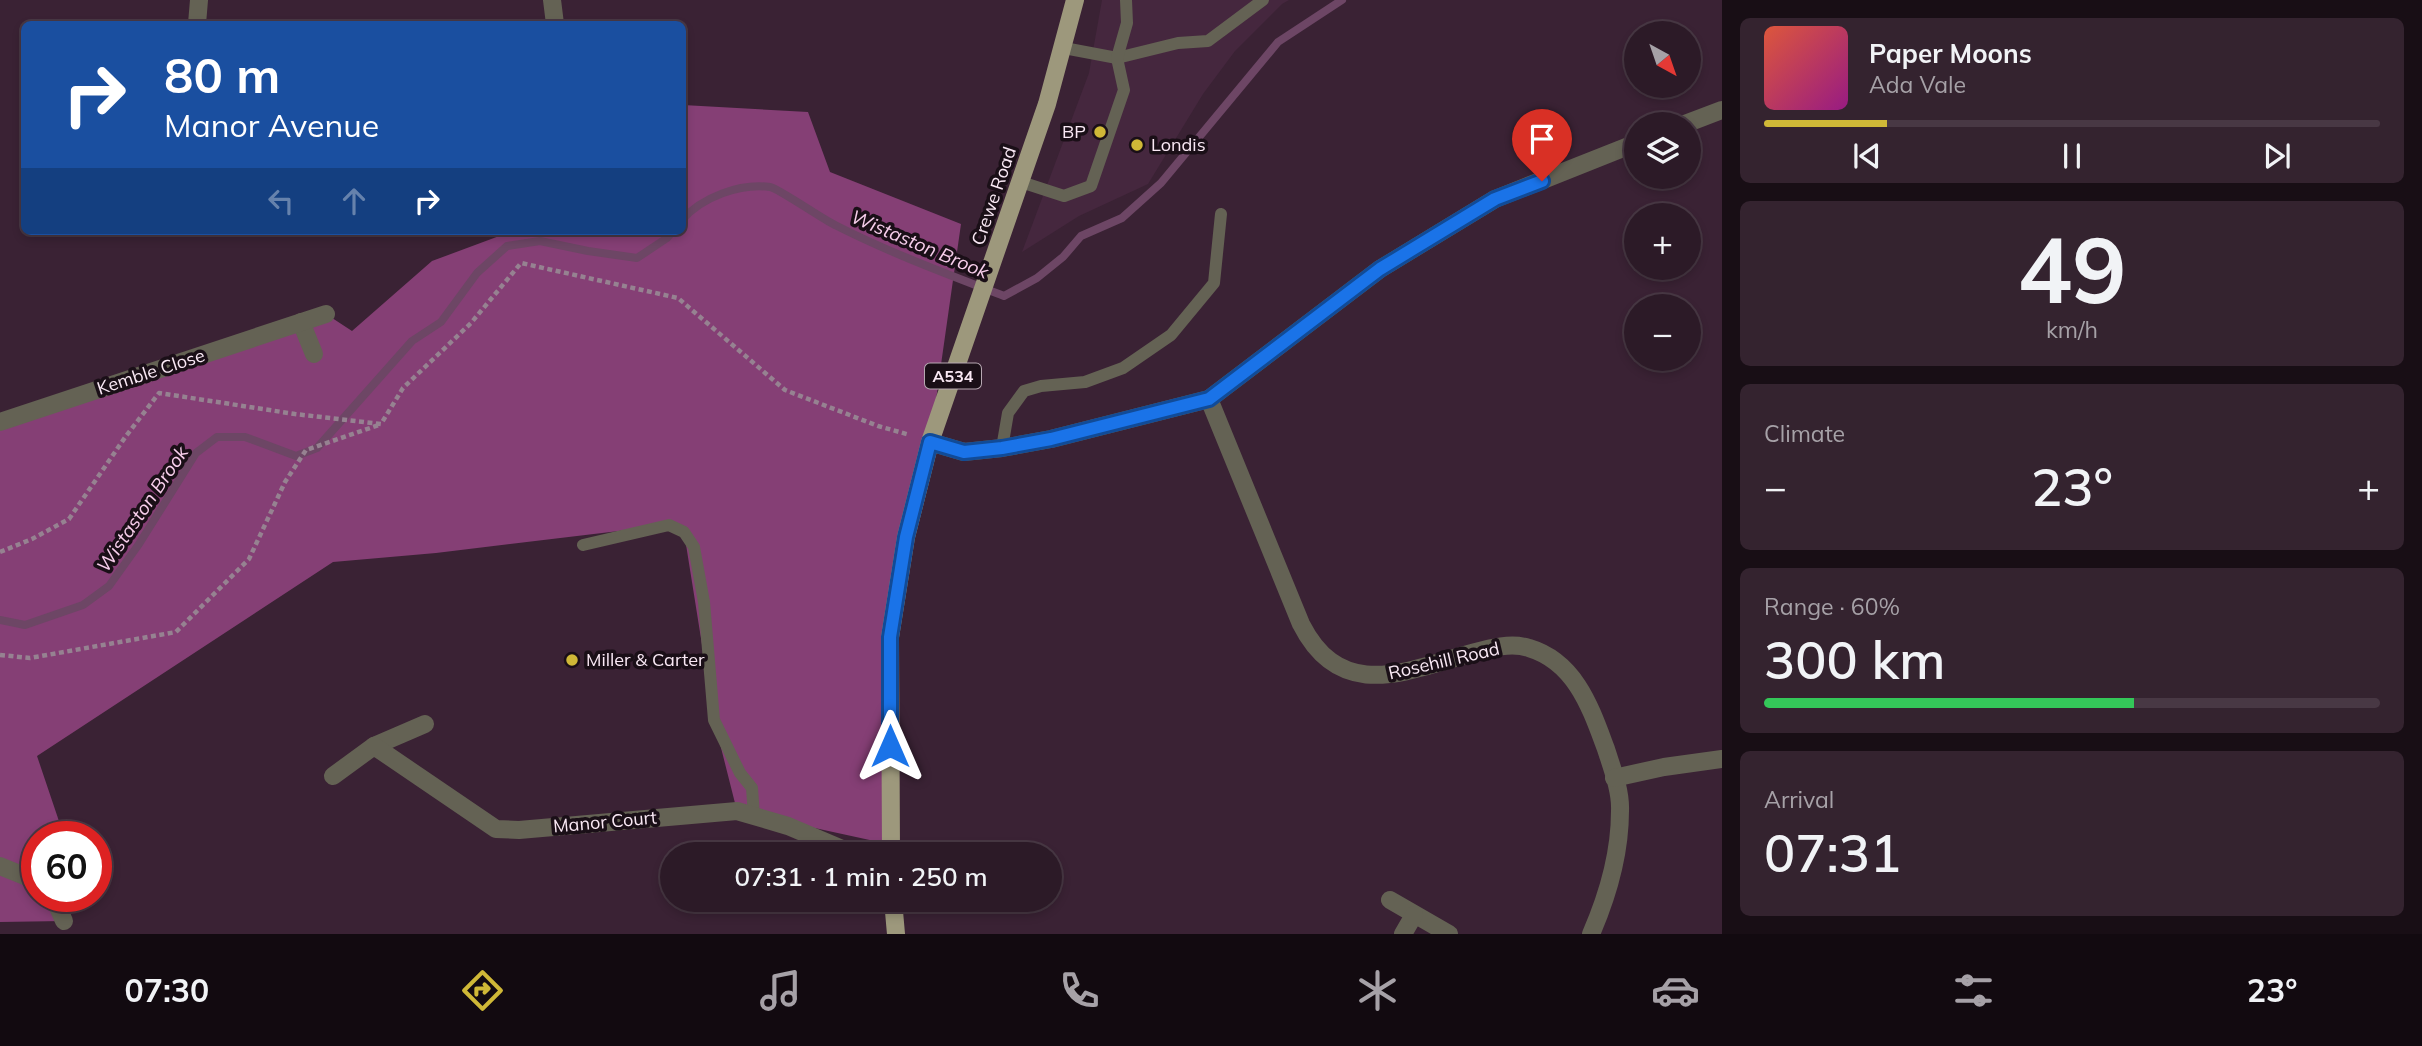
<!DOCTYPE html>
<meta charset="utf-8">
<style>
:root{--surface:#2c1a27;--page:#34232f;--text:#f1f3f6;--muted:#a6a1a7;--line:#483844;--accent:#cfb837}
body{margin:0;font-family:Mulish,sans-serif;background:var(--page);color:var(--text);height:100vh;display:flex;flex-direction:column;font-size:26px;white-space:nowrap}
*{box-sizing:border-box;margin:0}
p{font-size:23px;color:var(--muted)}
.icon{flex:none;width:38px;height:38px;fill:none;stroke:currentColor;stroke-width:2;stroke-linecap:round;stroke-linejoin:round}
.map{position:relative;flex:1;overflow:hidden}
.sheet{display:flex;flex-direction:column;gap:18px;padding:18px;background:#180e15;width:700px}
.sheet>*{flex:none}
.guide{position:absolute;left:21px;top:21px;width:665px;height:214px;border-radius:10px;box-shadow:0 4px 10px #0003,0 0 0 2px var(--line);background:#1a4fa0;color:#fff;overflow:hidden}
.needle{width:46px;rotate:140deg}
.tools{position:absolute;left:1624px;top:21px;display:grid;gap:14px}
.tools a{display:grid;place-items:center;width:77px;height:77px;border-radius:50%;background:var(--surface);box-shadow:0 4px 10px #0003,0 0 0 2px var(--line);font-size:35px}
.speed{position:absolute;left:21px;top:821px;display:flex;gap:14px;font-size:35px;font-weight:700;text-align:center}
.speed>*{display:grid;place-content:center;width:91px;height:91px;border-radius:50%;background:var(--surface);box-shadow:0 4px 10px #0003,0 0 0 2px var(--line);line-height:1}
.speed .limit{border:10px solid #d22;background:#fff;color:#111}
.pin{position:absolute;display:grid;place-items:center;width:60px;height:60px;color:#fff;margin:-72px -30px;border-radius:50% 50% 50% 0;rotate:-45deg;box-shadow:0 0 7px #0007}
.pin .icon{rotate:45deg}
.me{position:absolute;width:77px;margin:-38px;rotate:0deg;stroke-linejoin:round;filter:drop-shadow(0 0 5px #0008)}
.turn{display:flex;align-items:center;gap:24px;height:147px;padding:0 28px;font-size:32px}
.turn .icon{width:91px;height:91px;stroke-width:2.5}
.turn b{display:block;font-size:49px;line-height:60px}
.lanes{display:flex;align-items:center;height:66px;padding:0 28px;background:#0003;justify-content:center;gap:35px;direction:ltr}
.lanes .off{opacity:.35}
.big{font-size:52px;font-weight:600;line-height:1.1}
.sheet .card{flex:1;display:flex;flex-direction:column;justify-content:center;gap:10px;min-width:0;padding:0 24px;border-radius:10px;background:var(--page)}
.sheet .dial{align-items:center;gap:0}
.dial b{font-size:91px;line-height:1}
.song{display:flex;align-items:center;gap:21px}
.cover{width:84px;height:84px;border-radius:10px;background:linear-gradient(135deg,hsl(10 70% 55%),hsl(310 70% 35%))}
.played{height:7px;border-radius:4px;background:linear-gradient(90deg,var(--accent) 20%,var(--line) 20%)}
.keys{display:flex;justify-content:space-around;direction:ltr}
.heat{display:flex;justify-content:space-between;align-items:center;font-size:38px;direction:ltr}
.charge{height:10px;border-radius:5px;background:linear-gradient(90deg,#34c759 60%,var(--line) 0)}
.trip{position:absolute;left:660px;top:842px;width:402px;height:70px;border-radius:35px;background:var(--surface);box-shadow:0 4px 10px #0003,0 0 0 2px var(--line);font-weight:600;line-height:70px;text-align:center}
.menu{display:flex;height:112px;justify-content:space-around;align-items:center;background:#120a10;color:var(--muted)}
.menu .icon{width:49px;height:49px}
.menu .active{color:var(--accent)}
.menu b{font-size:32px;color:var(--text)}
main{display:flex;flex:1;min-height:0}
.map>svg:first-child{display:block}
</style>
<main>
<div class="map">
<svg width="1722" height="934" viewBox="0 0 1722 934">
<rect width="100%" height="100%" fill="#3a2234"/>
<polygon fill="#45273e" points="1102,0 1289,0 1282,4 1235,51 1203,94 1148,184 1079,216 1022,252 1089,73"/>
<polygon fill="#853f75" points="683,105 808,112 830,172 961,224 930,442 885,669 888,844 737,811 714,720 684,532 669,525 436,553 333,562 37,756 64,836 37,836 37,896 78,896 64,921 0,922 0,422 326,314 352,331 432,261 513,231 682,231"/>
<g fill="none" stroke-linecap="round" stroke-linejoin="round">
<g stroke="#6d4665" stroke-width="8">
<path d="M682,220C702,197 740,183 770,187C778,188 822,219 835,225C890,253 947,274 1004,296L1037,278L1063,257L1081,236L1122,218L1161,183L1278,42L1342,0"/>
<polyline points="0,620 25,625 83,605 109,586 139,544 196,453 217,437 245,437 296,456 317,448 412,341 441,322 477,273 507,246 540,241 588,251 637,258 667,238 673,231"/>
</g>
<g stroke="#968291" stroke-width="4.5" stroke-dasharray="5 3.5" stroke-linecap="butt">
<polyline points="0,552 32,539 69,519 126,436 159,393 295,414 381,424 403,388 471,323 521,263 678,298 785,390 878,426 910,435"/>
<polyline points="0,655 30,658 176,632 249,559 285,482 306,450 379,425"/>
</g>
<g stroke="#646254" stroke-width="12">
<polyline points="1064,48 1117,58 1178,43 1208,41 1263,0"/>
<polyline points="1021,182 1064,196 1091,186 1124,90 1117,58 1127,23 1126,0"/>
<polyline points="1002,448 1008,413 1024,391 1041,386 1085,382 1123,368 1171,335 1214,283 1221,214"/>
<polyline points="583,545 669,525 684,532 694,547 704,602 714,720 740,773 752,788 754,816"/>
</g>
<g stroke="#646254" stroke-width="18">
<polyline points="552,0 555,24"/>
<polyline points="197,24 199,0"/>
<polyline points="1685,124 1722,110"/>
<polyline points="301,322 314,354"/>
<path d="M1209,399L1301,624C1341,703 1406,671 1472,653C1490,648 1511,642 1529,648C1576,662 1591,709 1606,749C1612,768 1621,791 1620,811C1620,854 1608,895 1591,934"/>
<polyline points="0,422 326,314"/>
<polyline points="930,442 964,452 1002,448 1051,439 1209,399 1380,269 1495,199 1636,143"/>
<polyline points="374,746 425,724"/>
<polyline points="333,776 374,746 496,829 519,830 737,811 788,826 854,854"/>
<polyline points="1614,778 1664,767 1722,759"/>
<polyline points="0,866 37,881"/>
<polyline points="53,896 64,921"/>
<polyline points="1390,900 1449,934"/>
<polyline points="1403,934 1414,915"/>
</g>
<g stroke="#9d987c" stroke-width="18">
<polyline points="891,854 890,637 906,537 930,442 1047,104 1075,0"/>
<polyline points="893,900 896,934"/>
</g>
</g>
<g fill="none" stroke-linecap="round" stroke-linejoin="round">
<defs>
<polyline id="route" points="890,746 890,637 906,537 930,442 964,452 1002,448 1051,439 1209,399 1380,269 1495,199 1542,181"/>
</defs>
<use href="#route" stroke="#114b97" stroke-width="18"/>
<use href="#route" stroke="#1a73e8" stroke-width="12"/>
</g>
<g fill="#cfb837" stroke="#1a0f17" stroke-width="2.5">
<circle cx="1100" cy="132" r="7"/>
<circle cx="1137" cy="145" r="7"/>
<circle cx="572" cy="660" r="7"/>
</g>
<g text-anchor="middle" stroke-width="7" stroke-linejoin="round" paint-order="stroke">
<rect fill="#1a0f17" stroke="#b7a8b2" stroke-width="2" x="925" y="363.5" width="56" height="25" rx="5"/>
<g font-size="16" font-weight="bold" fill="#fae9f5">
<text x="953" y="382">A534</text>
</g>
<g font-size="18" fill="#fae9f5" stroke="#1a0f17" text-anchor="start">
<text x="1086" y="138" text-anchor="end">BP</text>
<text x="1151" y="151">Londis</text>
<text x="586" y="666">Miller &amp; Carter</text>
</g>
<g font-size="18" fill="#fae9f5" stroke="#1a0f17">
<text transform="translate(994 196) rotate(-71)" y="6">Crewe Road</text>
<text transform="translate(151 372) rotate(-18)" y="6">Kemble Close</text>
<text transform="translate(1444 661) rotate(-13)" y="6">Rosehill Road</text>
<text transform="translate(605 822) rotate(-5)" y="6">Manor Court</text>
</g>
<g font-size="19" font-style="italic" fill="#f7ceeb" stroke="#1a0f17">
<text transform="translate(920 244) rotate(23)" y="7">Wistaston Brook</text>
<text transform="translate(142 509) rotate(-56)" y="7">Wistaston Brook</text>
</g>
</g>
</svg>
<div class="tools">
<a><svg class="needle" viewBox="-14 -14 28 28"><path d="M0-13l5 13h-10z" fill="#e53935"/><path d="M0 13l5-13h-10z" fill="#a6a1a7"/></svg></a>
<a><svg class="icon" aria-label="layers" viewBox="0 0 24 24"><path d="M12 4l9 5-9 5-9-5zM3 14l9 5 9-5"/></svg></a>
<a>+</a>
<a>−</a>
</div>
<div class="speed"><div class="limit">60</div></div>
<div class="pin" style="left:1542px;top:181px;background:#d93025"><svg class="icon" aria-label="arrive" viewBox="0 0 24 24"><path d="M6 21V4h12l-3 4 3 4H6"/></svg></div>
<svg class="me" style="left:890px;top:746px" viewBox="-20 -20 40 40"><path d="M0-17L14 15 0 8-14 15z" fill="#1a73e8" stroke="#fff" stroke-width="4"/></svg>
<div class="trip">07:31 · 1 min · 250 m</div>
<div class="guide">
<div class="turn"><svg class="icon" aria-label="right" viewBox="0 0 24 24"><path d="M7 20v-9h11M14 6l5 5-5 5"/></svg><div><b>80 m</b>Manor Avenue</div></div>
<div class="lanes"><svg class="icon off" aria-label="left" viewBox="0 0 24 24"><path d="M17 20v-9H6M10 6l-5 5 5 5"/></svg><svg class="icon off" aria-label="ahead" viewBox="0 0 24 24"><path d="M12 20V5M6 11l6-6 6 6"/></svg><svg class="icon" aria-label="right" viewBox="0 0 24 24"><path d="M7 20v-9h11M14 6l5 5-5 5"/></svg></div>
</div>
</div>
<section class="sheet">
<div class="card">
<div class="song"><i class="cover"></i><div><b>Paper Moons</b><p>Ada Vale</p></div></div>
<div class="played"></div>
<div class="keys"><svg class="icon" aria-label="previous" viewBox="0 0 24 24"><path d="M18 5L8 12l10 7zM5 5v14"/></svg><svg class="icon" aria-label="pause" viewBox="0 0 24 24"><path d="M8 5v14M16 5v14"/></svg><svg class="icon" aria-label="next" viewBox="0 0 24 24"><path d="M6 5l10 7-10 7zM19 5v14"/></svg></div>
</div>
<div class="card dial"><b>49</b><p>km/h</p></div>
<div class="card"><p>Climate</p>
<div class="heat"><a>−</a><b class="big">23°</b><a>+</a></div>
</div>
<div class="card"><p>Range · 60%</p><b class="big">300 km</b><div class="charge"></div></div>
<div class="card"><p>Arrival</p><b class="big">07:31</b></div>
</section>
</main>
<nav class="menu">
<b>07:30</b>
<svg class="icon active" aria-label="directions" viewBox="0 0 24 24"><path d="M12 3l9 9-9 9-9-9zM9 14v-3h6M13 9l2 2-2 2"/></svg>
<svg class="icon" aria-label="music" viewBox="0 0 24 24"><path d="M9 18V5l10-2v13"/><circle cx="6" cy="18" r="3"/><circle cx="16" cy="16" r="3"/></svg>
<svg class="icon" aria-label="phone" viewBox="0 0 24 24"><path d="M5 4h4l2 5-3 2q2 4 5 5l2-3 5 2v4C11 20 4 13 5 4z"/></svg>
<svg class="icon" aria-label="climate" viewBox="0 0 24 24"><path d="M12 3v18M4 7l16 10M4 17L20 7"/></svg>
<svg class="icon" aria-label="car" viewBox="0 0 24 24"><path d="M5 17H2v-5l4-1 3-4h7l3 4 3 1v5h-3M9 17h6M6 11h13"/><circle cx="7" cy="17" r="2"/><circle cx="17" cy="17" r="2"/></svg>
<svg class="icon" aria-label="filters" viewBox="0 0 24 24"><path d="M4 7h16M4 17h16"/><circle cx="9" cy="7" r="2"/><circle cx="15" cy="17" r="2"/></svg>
<b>23°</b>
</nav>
